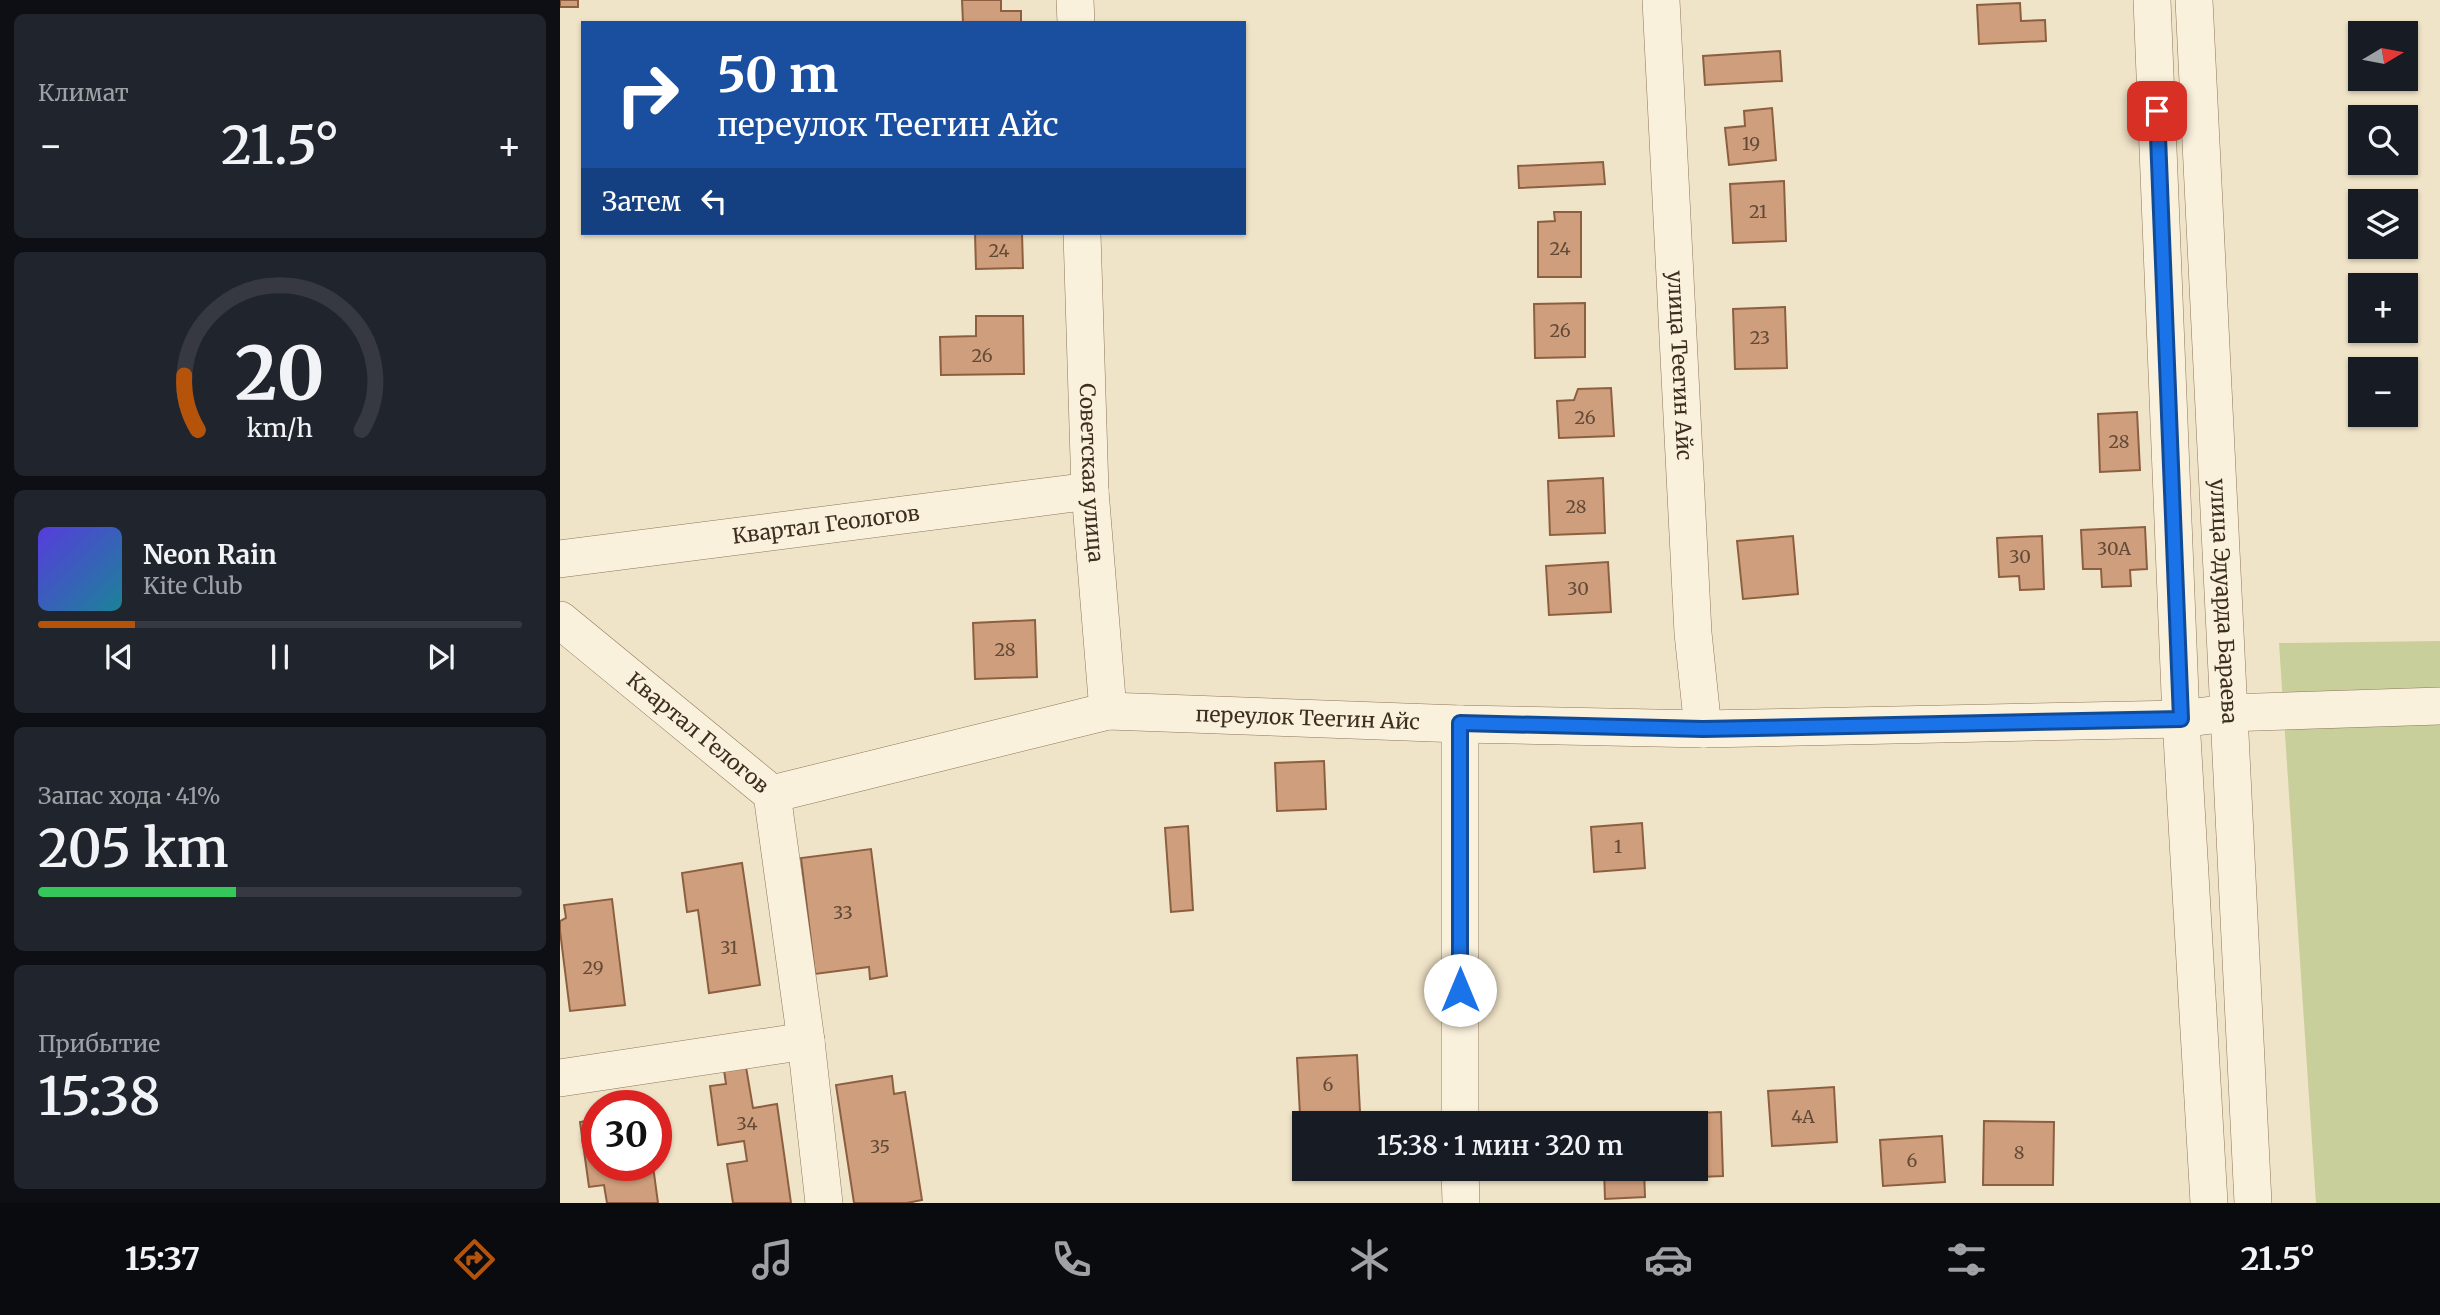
<!DOCTYPE html>
<html lang="ru">
<meta charset="utf-8">
<style>
:root{--surface:#171b24;--page:#20242c;--text:#f1f3f6;--muted:#9ea1a6;--line:#363941;--accent:#b45309}
body{margin:0;font-family:Merriweather,serif;background:var(--page);color:var(--text);height:100vh;display:flex;flex-direction:column;font-size:26px;white-space:nowrap}
*{box-sizing:border-box;margin:0}
p{font-size:23px;color:var(--muted)}
.icon{flex:none;width:38px;height:38px;fill:none;stroke:currentColor;stroke-width:2;stroke-linecap:round;stroke-linejoin:round}
.map{position:relative;flex:1;overflow:hidden}
.drawer{display:flex;flex-direction:column;gap:14px;padding:14px;background:#0d0f14;width:560px}
.drawer>*{flex:none}
.banner{position:absolute;left:21px;top:21px;width:665px;height:214px;border-radius:0px;box-shadow:0 2px 5px #0004;background:#1a4fa0;color:#fff;overflow:hidden}
.needle{width:46px;rotate:80deg}
.controls{position:absolute;left:1788px;top:21px;display:grid;gap:14px}
.controls a{display:grid;place-items:center;width:70px;height:70px;border-radius:0px;background:var(--surface);box-shadow:0 2px 5px #0004;font-size:35px}
.speed{position:absolute;left:21px;top:1090px;display:flex;gap:14px;font-size:35px;font-weight:700;text-align:center}
.speed>*{display:grid;place-content:center;width:91px;height:91px;border-radius:50%;background:var(--surface);box-shadow:0 2px 5px #0004;line-height:1}
.speed .limit{border:10px solid #d22;background:#fff;color:#111}
.pin{position:absolute;display:grid;place-items:center;width:60px;height:60px;color:#fff;margin:-30px;border-radius:14px;box-shadow:0 4px 10px #0006}
.me{position:absolute;width:77px;margin:-38px;rotate:0deg;stroke-linejoin:round;filter:drop-shadow(0 0 5px #0008)}
.turn{display:flex;align-items:center;gap:24px;height:147px;padding:0 21px;font-size:32px}
.turn .icon{width:91px;height:91px;stroke-width:2.5}
.turn b{display:block;font-size:49px;line-height:60px}
.then{display:flex;align-items:center;height:66px;padding:0 21px;background:#0003;gap:14px;font-size:26px}
.big{font-size:52px;font-weight:600;line-height:1.1}
.drawer .tile{flex:1;display:flex;flex-direction:column;justify-content:center;gap:10px;min-width:0;padding:0 24px;border-radius:10px;background:var(--page)}
.drawer .dial{align-items:center;gap:0}
.dial svg{height:182px;overflow:visible;fill:none;stroke:var(--line);stroke-width:7;stroke-linecap:round;text-anchor:middle}
.dial text{fill:var(--text);stroke:none}
.song{display:flex;align-items:center;gap:21px}
.cover{width:84px;height:84px;border-radius:10px;background:linear-gradient(135deg,hsl(250 70% 55%),hsl(190 70% 35%))}
.played{height:7px;border-radius:4px;background:linear-gradient(90deg,var(--accent) 20%,var(--line) 20%)}
.keys{display:flex;justify-content:space-around;direction:ltr}
.heat{display:flex;justify-content:space-between;align-items:center;font-size:38px;direction:ltr}
.charge{height:10px;border-radius:5px;background:linear-gradient(90deg,#34c759 41%,var(--line) 0)}
.trip{position:absolute;left:732px;top:1111px;width:416px;height:70px;border-radius:0px;background:var(--surface);box-shadow:0 2px 5px #0004;font-weight:600;line-height:70px;text-align:center}
.tab-bar{display:flex;height:112px;justify-content:space-around;align-items:center;background:#090b0e;color:var(--muted)}
.tab-bar .icon{width:49px;height:49px}
.tab-bar .current{color:var(--accent)}
.tab-bar b{font-size:32px;color:var(--text)}
main{display:flex;flex:1;min-height:0}
.map>svg:first-child{display:block}
</style>
<main>
<section class="drawer">
<div class="tile"><p>Климат</p>
<div class="heat"><a>−</a><b class="big">21.5°</b><a>+</a></div>
</div>
<div class="tile dial"><svg viewBox="0 0 100 80">
<path d="M14 69A42 42 0 1 1 86 69"/>
<path d="M14 69A42 42 0 0 1 8 45" stroke="#b45309"/>
<text x="50" y="56" font-size="32" font-weight="700">20</text>
<text x="50" y="72" font-size="11">km/h</text>
</svg></div>
<div class="tile">
<div class="song"><i class="cover"></i><div><b>Neon Rain</b><p>Kite Club</p></div></div>
<div class="played"></div>
<div class="keys"><svg class="icon" aria-label="previous" viewBox="0 0 24 24"><path d="M18 5L8 12l10 7zM5 5v14"/></svg><svg class="icon" aria-label="pause" viewBox="0 0 24 24"><path d="M8 5v14M16 5v14"/></svg><svg class="icon" aria-label="next" viewBox="0 0 24 24"><path d="M6 5l10 7-10 7zM19 5v14"/></svg></div>
</div>
<div class="tile"><p>Запас хода · 41%</p><b class="big">205 km</b><div class="charge"></div></div>
<div class="tile"><p>Прибытие</p><b class="big">15:38</b></div>
</section>
<div class="map">
<svg width="1880" height="1203" viewBox="0 0 1880 1203">
<rect width="100%" height="100%" fill="#f0e4c8"/>
<polygon fill="#c9cf9b" points="1880,641 1880,1203 1756,1203 1719,643"/>
<g fill="#cf9f7d" stroke="#8d5f41" stroke-width="2">
<rect x="0" y="0" width="18" height="7"/>
<polygon points="402,0 441,0 441,11 461,11 461,23 403,23"/>
<polygon points="1460,3 1461,21 1485,20 1486,41 1419,44 1417,5"/>
<polygon points="1220,51 1222,81 1145,85 1143,56"/>
<polygon points="1212,108 1216,160 1169,165 1165,128 1185,126 1184,111"/>
<polygon points="1043,162 1045,184 959,188 958,166"/>
<polygon points="1224,181 1226,241 1173,243 1170,184"/>
<polygon points="994,212 1021,212 1021,277 978,277 978,222 995,221"/>
<polygon points="415,233 462,233 463,268 416,269"/>
<polygon points="1025,303 1025,357 975,358 974,304"/>
<polygon points="1225,307 1227,368 1175,369 1173,309"/>
<polygon points="416,316 463,316 464,374 381,375 380,337 416,336"/>
<polygon points="1051,388 1054,436 999,438 997,401 1014,400 1018,389"/>
<polygon points="1577,412 1580,470 1540,472 1538,414"/>
<polygon points="1043,478 1045,533 990,535 988,481"/>
<polygon points="1585,527 1587,569 1570,570 1571,586 1542,587 1541,569 1523,569 1521,530"/>
<polygon points="1233,536 1238,594 1183,599 1177,541"/>
<polygon points="1482,536 1484,589 1460,590 1459,576 1439,577 1437,538"/>
<polygon points="1048,562 1051,612 989,615 986,566"/>
<polygon points="475,620 477,677 415,679 413,623"/>
<polygon points="764,761 766,809 717,811 715,763"/>
<polygon points="1082,823 1085,868 1034,872 1031,827"/>
<polygon points="628,826 633,910 611,912 605,828"/>
<polygon points="311,849 327,976 310,979 309,967 255,974 241,858"/>
<polygon points="182,863 200,985 149,993 138,910 127,912 122,873"/>
<polygon points="52,899 65,1005 10,1011 0,931 0,921 6,918 4,905"/>
<polygon points="797,1055 800,1112 740,1115 737,1058"/>
<polygon points="186,1067 193,1108 217,1104 231,1203 173,1203 167,1164 187,1161 184,1141 158,1145 150,1086 166,1084 164,1070"/>
<polygon points="332,1076 334,1094 345,1092 362,1200 347,1203 294,1203 276,1085"/>
<polygon points="1274,1087 1277,1142 1212,1146 1208,1091"/>
<polygon points="1161,1112 1163,1176 1114,1178 1114,1169 1136,1169 1136,1124 1112,1124 1112,1114"/>
<polygon points="37,1119 37,1166 93,1166 98,1203 47,1203 44,1185 29,1187 20,1122"/>
<polygon points="1424,1121 1494,1122 1493,1185 1423,1185"/>
<polygon points="1382,1136 1385,1182 1323,1186 1320,1140"/>
<polygon points="1044,1169 1084,1169 1085,1197 1045,1199"/>
</g>
<g fill="none" stroke-linecap="round" stroke-linejoin="round">
<defs>
<g id="minor">
<polyline points="515,0 516,23"/>
<path id="s1" d="M1101,0L1133,633L1143,729"/>
<polyline points="1592,0 1621,719 1649,1203"/>
<path id="s2" d="M1634,0L1693,1203"/>
<path id="s3" d="M522,233L530,491L548,711"/>
<path id="s4" d="M0,559L530,491"/>
<path id="s5" d="M0,620L212,794L246,1041"/>
<polyline points="900,724 900,1124"/>
<path id="s6" d="M212,794L548,711L900,724L1143,729L1621,719L1667,713L1880,706"/>
<polyline points="0,1078 246,1041 264,1203"/>
<polyline points="900,1169 901,1203"/>
</g>
</defs>
<use href="#minor" stroke="#8d765c" stroke-width="38"/>
<use href="#minor" stroke="#faf1dc" stroke-width="37"/>
</g>
<g fill="none" stroke-linecap="round" stroke-linejoin="round">
<defs>
<polyline id="route" points="900,990 900,723 1143,729 1621,719 1597,111"/>
</defs>
<use href="#route" stroke="#114b97" stroke-width="18"/>
<use href="#route" stroke="#1a73e8" stroke-width="12"/>
</g>
<g text-anchor="middle" stroke-width="7" stroke-linejoin="round" paint-order="stroke">
<g font-size="18" fill="#624a37">
<text x="1191" y="150">19</text>
<text x="1198" y="218">21</text>
<text x="1000" y="255">24</text>
<text x="439" y="257">24</text>
<text x="1000" y="337">26</text>
<text x="1200" y="344">23</text>
<text x="422" y="362">26</text>
<text x="1025" y="424">26</text>
<text x="1559" y="448">28</text>
<text x="1016" y="513">28</text>
<text x="1554" y="555">30А</text>
<text x="1460" y="563">30</text>
<text x="1018" y="595">30</text>
<text x="445" y="656">28</text>
<text x="1058" y="853">1</text>
<text x="283" y="919">33</text>
<text x="169" y="954">31</text>
<text x="33" y="974">29</text>
<text x="768" y="1091">6</text>
<text x="1243" y="1123">4А</text>
<text x="187" y="1130">34</text>
<text x="320" y="1153">35</text>
<text x="1459" y="1159">8</text>
<text x="1352" y="1167">6</text>
</g>
<g font-size="21" fill="#3d2e20" stroke="#f7eed8">
<text dy="7" stroke="none"><textPath href="#s1" startOffset="366">улица Теегин Айс</textPath></text>
<text dy="7" stroke="none"><textPath href="#s3" startOffset="240">Советская улица</textPath></text>
<text dy="7" stroke="none"><textPath href="#s4" startOffset="268">Квартал Геологов</textPath></text>
<text dy="7" stroke="none"><textPath href="#s2" startOffset="602">улица Эдуарда Бараева</textPath></text>
<text dy="7" stroke="none"><textPath href="#s6" startOffset="546">переулок Теегин Айс</textPath></text>
<text dy="7" stroke="none"><textPath href="#s5" startOffset="178">Квартал Гелогов</textPath></text>
</g>
</g>
</svg>
<div class="controls">
<a><svg class="needle" viewBox="-14 -14 28 28"><path d="M0-13l5 13h-10z" fill="#e53935"/><path d="M0 13l5-13h-10z" fill="#9ea1a6"/></svg></a>
<a><svg class="icon" aria-label="search" viewBox="0 0 24 24"><circle cx="10" cy="10" r="6"/><path d="M15 15l6 6"/></svg></a>
<a><svg class="icon" aria-label="layers" viewBox="0 0 24 24"><path d="M12 4l9 5-9 5-9-5zM3 14l9 5 9-5"/></svg></a>
<a>+</a>
<a>−</a>
</div>
<div class="speed"><div class="limit">30</div></div>
<div class="pin" style="left:1597px;top:111px;background:#d93025"><svg class="icon" aria-label="arrive" viewBox="0 0 24 24"><path d="M6 21V4h12l-3 4 3 4H6"/></svg></div>
<svg class="me" style="left:900px;top:990px" viewBox="-20 -20 40 40"><circle r="19" fill="#fff"/><path d="M0-13L10 11 0 6-10 11z" fill="#1a73e8"/></svg>
<div class="trip">15:38 · 1 мин · 320 m</div>
<div class="banner">
<div class="turn"><svg class="icon" aria-label="right" viewBox="0 0 24 24"><path d="M7 20v-9h11M14 6l5 5-5 5"/></svg><div><b>50 m</b>переулок Теегин Айс</div></div>
<div class="then">Затем<svg class="icon" aria-label="left" viewBox="0 0 24 24"><path d="M17 20v-9H6M10 6l-5 5 5 5"/></svg></div>
</div>
</div>
</main>
<nav class="tab-bar">
<b>15:37</b>
<svg class="icon current" aria-label="directions" viewBox="0 0 24 24"><path d="M12 3l9 9-9 9-9-9zM9 14v-3h6M13 9l2 2-2 2"/></svg>
<svg class="icon" aria-label="music" viewBox="0 0 24 24"><path d="M9 18V5l10-2v13"/><circle cx="6" cy="18" r="3"/><circle cx="16" cy="16" r="3"/></svg>
<svg class="icon" aria-label="phone" viewBox="0 0 24 24"><path d="M5 4h4l2 5-3 2q2 4 5 5l2-3 5 2v4C11 20 4 13 5 4z"/></svg>
<svg class="icon" aria-label="climate" viewBox="0 0 24 24"><path d="M12 3v18M4 7l16 10M4 17L20 7"/></svg>
<svg class="icon" aria-label="car" viewBox="0 0 24 24"><path d="M5 17H2v-5l4-1 3-4h7l3 4 3 1v5h-3M9 17h6M6 11h13"/><circle cx="7" cy="17" r="2"/><circle cx="17" cy="17" r="2"/></svg>
<svg class="icon" aria-label="filters" viewBox="0 0 24 24"><path d="M4 7h16M4 17h16"/><circle cx="9" cy="7" r="2"/><circle cx="15" cy="17" r="2"/></svg>
<b>21.5°</b>
</nav>
